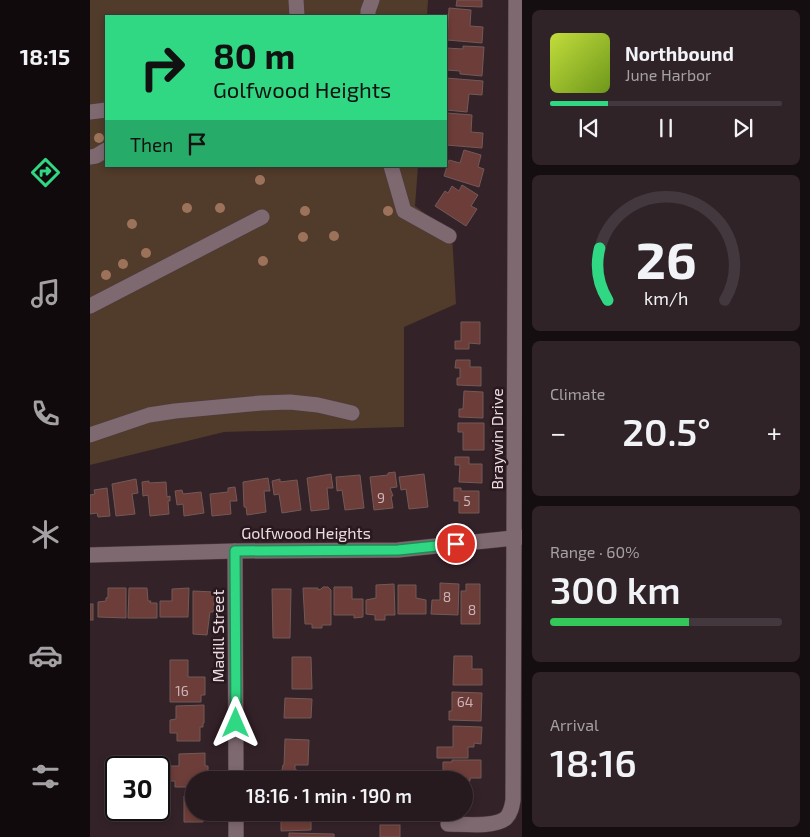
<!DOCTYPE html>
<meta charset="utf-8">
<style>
:root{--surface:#271a1f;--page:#2f2328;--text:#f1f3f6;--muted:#a4a1a4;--line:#43383d;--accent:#30d883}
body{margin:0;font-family:"Exo 2",sans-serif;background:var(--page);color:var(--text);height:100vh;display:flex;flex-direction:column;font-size:19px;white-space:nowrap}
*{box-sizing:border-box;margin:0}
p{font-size:16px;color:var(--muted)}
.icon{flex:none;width:28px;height:28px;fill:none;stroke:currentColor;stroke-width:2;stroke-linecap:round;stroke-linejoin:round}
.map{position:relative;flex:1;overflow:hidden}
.drawer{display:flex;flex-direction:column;gap:10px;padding:10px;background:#150e11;width:288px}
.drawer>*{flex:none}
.hud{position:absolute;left:15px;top:15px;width:342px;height:152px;border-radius:0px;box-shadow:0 2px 8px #0003,0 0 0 1px var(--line);background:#30d883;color:#111;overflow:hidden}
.speed{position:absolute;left:15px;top:756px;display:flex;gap:10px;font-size:25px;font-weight:700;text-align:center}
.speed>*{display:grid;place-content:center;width:65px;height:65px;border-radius:50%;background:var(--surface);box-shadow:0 2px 8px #0003,0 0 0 1px var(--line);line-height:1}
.speed .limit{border:2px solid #111;border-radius:8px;background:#fff;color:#111}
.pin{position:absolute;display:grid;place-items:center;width:42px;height:42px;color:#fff;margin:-21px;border:2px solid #fff;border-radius:50%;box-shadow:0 1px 5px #0007}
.me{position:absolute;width:55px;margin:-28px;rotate:0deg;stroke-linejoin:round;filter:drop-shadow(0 0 4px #0008)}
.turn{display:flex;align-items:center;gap:18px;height:105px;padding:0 25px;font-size:22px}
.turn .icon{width:65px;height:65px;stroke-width:2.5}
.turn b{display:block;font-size:35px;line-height:42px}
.then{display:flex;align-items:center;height:48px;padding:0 25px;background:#0003;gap:10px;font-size:19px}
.big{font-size:38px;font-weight:600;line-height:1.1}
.drawer .card{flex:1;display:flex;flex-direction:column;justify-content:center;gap:8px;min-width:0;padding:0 18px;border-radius:8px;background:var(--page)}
.drawer .dial{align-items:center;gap:0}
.dial svg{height:130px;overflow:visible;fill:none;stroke:var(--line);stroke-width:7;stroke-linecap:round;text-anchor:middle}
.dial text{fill:var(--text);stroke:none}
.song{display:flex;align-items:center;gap:15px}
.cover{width:60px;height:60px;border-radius:8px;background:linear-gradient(135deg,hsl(70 70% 55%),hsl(80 70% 35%))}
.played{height:5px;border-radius:2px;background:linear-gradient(90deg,var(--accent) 25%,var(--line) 25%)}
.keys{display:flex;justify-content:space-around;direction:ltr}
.heat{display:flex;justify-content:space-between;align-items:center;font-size:28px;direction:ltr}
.charge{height:8px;border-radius:4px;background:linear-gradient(90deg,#34c759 60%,var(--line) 0)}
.trip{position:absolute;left:95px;top:771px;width:288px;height:50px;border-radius:25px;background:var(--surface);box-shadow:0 2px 8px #0003,0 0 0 1px var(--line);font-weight:600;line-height:50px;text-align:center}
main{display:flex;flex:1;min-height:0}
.tabs{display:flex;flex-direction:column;width:90px;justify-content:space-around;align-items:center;background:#100a0c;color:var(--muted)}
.tabs .icon{width:35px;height:35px}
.tabs .on{color:var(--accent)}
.tabs b{font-size:22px;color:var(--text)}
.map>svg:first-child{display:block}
</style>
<main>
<nav class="tabs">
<b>18:15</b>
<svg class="icon on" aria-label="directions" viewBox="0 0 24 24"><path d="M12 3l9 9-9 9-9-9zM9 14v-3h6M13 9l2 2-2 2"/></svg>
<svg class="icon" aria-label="music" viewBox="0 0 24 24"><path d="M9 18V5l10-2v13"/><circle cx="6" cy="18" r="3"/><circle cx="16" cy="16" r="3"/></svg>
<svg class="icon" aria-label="phone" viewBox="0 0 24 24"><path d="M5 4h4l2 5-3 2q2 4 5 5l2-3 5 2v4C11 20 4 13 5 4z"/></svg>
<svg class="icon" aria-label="climate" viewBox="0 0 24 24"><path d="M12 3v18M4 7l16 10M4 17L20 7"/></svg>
<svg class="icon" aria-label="car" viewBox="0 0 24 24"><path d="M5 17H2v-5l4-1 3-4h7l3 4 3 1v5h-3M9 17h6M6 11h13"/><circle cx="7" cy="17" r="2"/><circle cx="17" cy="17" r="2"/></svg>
<svg class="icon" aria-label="filters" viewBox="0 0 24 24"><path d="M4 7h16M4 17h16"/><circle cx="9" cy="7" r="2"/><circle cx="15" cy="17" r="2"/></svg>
</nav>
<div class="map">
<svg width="433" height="837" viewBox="0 0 433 837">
<rect width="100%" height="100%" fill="#342229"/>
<polygon fill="#513b2a" points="0,0 338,0 337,16 16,16 16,166 328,166 325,206 362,234 366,304 314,327 314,427 134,432 0,465"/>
<g fill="#6d3d39" stroke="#715a57">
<polygon points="367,0 392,0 392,7 366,6"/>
<polygon points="359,8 381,10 380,26 393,27 392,43 357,40"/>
<polygon points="373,46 394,47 392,76 370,74 370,71 356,70 356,48 373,49"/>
<polygon points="356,78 393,81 392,95 379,94 377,112 356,110"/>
<polygon points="357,113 382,115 381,132 393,133 392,148 356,145"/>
<polygon points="374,150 391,155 388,167 394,169 389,187 354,176 359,160 370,163"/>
<polygon points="372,185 388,195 381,206 387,209 376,226 345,206 355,191 358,193 362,186 369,191"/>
<polygon points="371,322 390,322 390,344 379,343 379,349 365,349 365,341 371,341"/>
<polygon points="366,360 380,360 380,367 391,367 391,386 367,385 367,378 370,378 370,368 365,368"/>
<polygon points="374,391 393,392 393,418 369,417 369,409 373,409"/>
<polygon points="368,423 394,423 394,450 373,450 373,432 368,432"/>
<polygon points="365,457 379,457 379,464 392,464 392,483 369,482 370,465 365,465"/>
<polygon points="305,472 307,487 300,488 303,496 301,496 303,508 284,510 280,477 298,475 298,473"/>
<polygon points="241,474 243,488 237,488 239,509 221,511 217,478"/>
<polygon points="334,474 338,507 319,509 316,489 311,490 309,477"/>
<polygon points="270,475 274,508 255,510 252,490 247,491 246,477"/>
<polygon points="178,478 180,491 174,491 176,512 157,515 156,507 154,507 153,482"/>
<polygon points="46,479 48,493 42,494 45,514 26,516 22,484"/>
<polygon points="190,479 190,482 207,480 211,510 192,513 189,494 184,495 182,481"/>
<polygon points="59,481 59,483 76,482 77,497 80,496 80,501 78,501 79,514 60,516 58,495 53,496 52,482"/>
<polygon points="145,487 147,501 140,501 141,514 122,516 120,494 138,492 138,488"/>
<polygon points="17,488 20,516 8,517 7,513 0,514 0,495 5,494 4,490"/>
<polygon points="364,488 371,488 371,491 389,491 389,513 369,513 369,501 364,501"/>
<polygon points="92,490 93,494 111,492 114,513 94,516 93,504 87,505 85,491"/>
<polygon points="350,583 369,584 368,615 341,614 342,600 350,600"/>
<polygon points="304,584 305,615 295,615 295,620 285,620 285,615 276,614 276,600 286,598 286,585"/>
<polygon points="376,584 390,584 390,624 371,624 371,591 376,591"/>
<polygon points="308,585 326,585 326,598 336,600 336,614 308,614"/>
<polygon points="233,587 238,587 241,590 241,625 232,625 232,628 222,628 222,624 215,624 213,588 228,588 228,590 231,589"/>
<polygon points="244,587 262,587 262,599 273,599 273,617 264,618 264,615 244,615"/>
<polygon points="18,588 36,588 36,618 8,617 8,602 16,601 16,598 18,597"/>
<polygon points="39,588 57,588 58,601 61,601 60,603 67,603 67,618 38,618"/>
<polygon points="99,588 98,617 70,617 70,601 82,601 82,589"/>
<polygon points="182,589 201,589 200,638 183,638"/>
<polygon points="103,591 124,592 124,608 123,612 120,612 117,635 103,634"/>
<rect x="0" y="604" width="3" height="16"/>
<polygon points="364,656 382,656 382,669 392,669 392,685 363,685"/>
<polygon points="202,657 221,657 222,689 202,689"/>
<polygon points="80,660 98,660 98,677 115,677 115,695 111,695 111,702 80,702"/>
<polygon points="362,692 392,693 391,721 359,720 359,711 362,711"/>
<polygon points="195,698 222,699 221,718 194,718"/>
<polygon points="114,705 114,723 113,723 113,727 110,727 110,741 87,741 87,733 80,733 80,720 86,719 86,706"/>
<polygon points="363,726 392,727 391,744 384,743 384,747 378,747 378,758 347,758 347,747 363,747"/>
<polygon points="195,739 219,740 218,765 205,765 205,770 207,770 207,779 192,779 192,770 193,765 194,765"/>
<polygon points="115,753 115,766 118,766 118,780 104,780 104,787 85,787 85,781 79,781 79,766 89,766 89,754"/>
<polygon points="362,760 391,760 391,778 380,778 380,781 374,781 373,777 353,777 353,762 362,762"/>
<polygon points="94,796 104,796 104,812 113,812 113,822 94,822"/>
<polygon points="191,812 221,813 221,830 191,831"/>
<polygon points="293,812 310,812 310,819 294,819"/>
<rect x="290" y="825" width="20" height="12"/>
<polygon points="199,833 244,834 244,837 199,837"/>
</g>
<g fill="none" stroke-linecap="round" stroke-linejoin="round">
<defs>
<g id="minor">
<polyline points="206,0 207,16"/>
<polyline points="278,16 278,11 282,0"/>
<polyline points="0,112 16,110"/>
<polyline points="0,157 6,156 16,150"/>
<polyline points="301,166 314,211 359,236"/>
<polyline points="0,306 172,217"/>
<polyline points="0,435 59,415 85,411 171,403 200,402 228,405 262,413"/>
<polyline points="145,551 146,780"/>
<polyline points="0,555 145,551 308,550 433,537"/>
<polyline points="146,812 146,837"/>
<path d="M358,824C372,824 405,828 416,818C421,813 422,806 423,800L426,0"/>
</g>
</defs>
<use href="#minor" stroke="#4d3d44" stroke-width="16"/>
<use href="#minor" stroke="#7f6971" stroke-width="15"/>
</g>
<g fill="#9d725a">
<circle cx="9" cy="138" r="5"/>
<circle cx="170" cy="180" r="5"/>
<circle cx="97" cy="208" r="5"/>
<circle cx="130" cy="208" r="5"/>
<circle cx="215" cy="211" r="5"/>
<circle cx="298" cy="211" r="5"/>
<circle cx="42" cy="224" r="5"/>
<circle cx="244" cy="236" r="5"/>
<circle cx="213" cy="237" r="5"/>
<circle cx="56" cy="253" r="5"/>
<circle cx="173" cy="261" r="5"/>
<circle cx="33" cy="264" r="5"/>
<circle cx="16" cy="275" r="5"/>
</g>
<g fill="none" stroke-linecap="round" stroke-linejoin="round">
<defs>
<polyline id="route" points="146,723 145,551 308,550 366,544"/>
</defs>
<use href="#route" stroke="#1f8c55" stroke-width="12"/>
<use href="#route" stroke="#30d883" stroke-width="9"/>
</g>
<g text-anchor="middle" stroke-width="5" stroke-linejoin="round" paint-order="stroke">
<g font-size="14" fill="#cbb5b8">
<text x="291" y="503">9</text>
<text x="377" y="506">5</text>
<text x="357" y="602">8</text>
<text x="382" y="615">8</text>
<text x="92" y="696">16</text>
<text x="375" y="707">64</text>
</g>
<g font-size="16" fill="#eadde2" stroke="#2a181f">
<text transform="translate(407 439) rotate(-90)" y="6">Braywin Drive</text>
<text x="216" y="539">Golfwood Heights</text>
<text transform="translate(128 636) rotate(-90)" y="6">Madill Street</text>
</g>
</g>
</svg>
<div class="speed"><div class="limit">30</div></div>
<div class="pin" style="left:366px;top:544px;background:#d93025"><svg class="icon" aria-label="arrive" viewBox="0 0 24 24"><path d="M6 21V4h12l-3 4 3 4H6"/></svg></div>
<svg class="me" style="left:146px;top:723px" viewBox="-20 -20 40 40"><path d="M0-17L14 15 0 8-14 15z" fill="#30d883" stroke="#fff" stroke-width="4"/></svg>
<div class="trip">18:16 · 1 min · 190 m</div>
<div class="hud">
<div class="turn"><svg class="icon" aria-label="right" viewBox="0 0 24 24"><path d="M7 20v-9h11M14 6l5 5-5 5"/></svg><div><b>80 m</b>Golfwood Heights</div></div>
<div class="then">Then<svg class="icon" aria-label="arrive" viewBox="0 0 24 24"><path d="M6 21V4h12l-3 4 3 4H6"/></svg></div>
</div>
</div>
<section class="drawer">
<div class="card">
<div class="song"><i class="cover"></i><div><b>Northbound</b><p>June Harbor</p></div></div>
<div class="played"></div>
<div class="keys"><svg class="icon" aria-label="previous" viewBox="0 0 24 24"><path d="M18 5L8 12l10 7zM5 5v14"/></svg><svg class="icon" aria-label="pause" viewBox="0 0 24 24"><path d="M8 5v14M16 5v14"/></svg><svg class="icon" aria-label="next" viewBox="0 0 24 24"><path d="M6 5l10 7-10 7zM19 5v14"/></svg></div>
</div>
<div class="card dial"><svg viewBox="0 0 100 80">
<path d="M14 69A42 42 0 1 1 86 69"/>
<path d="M14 69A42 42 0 0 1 9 37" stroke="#30d883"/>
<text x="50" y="56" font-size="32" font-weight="700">26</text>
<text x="50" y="72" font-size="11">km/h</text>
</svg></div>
<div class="card"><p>Climate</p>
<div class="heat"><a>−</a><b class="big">20.5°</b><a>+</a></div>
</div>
<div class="card"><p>Range · 60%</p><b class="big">300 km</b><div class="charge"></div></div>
<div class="card"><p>Arrival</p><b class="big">18:16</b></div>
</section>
</main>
